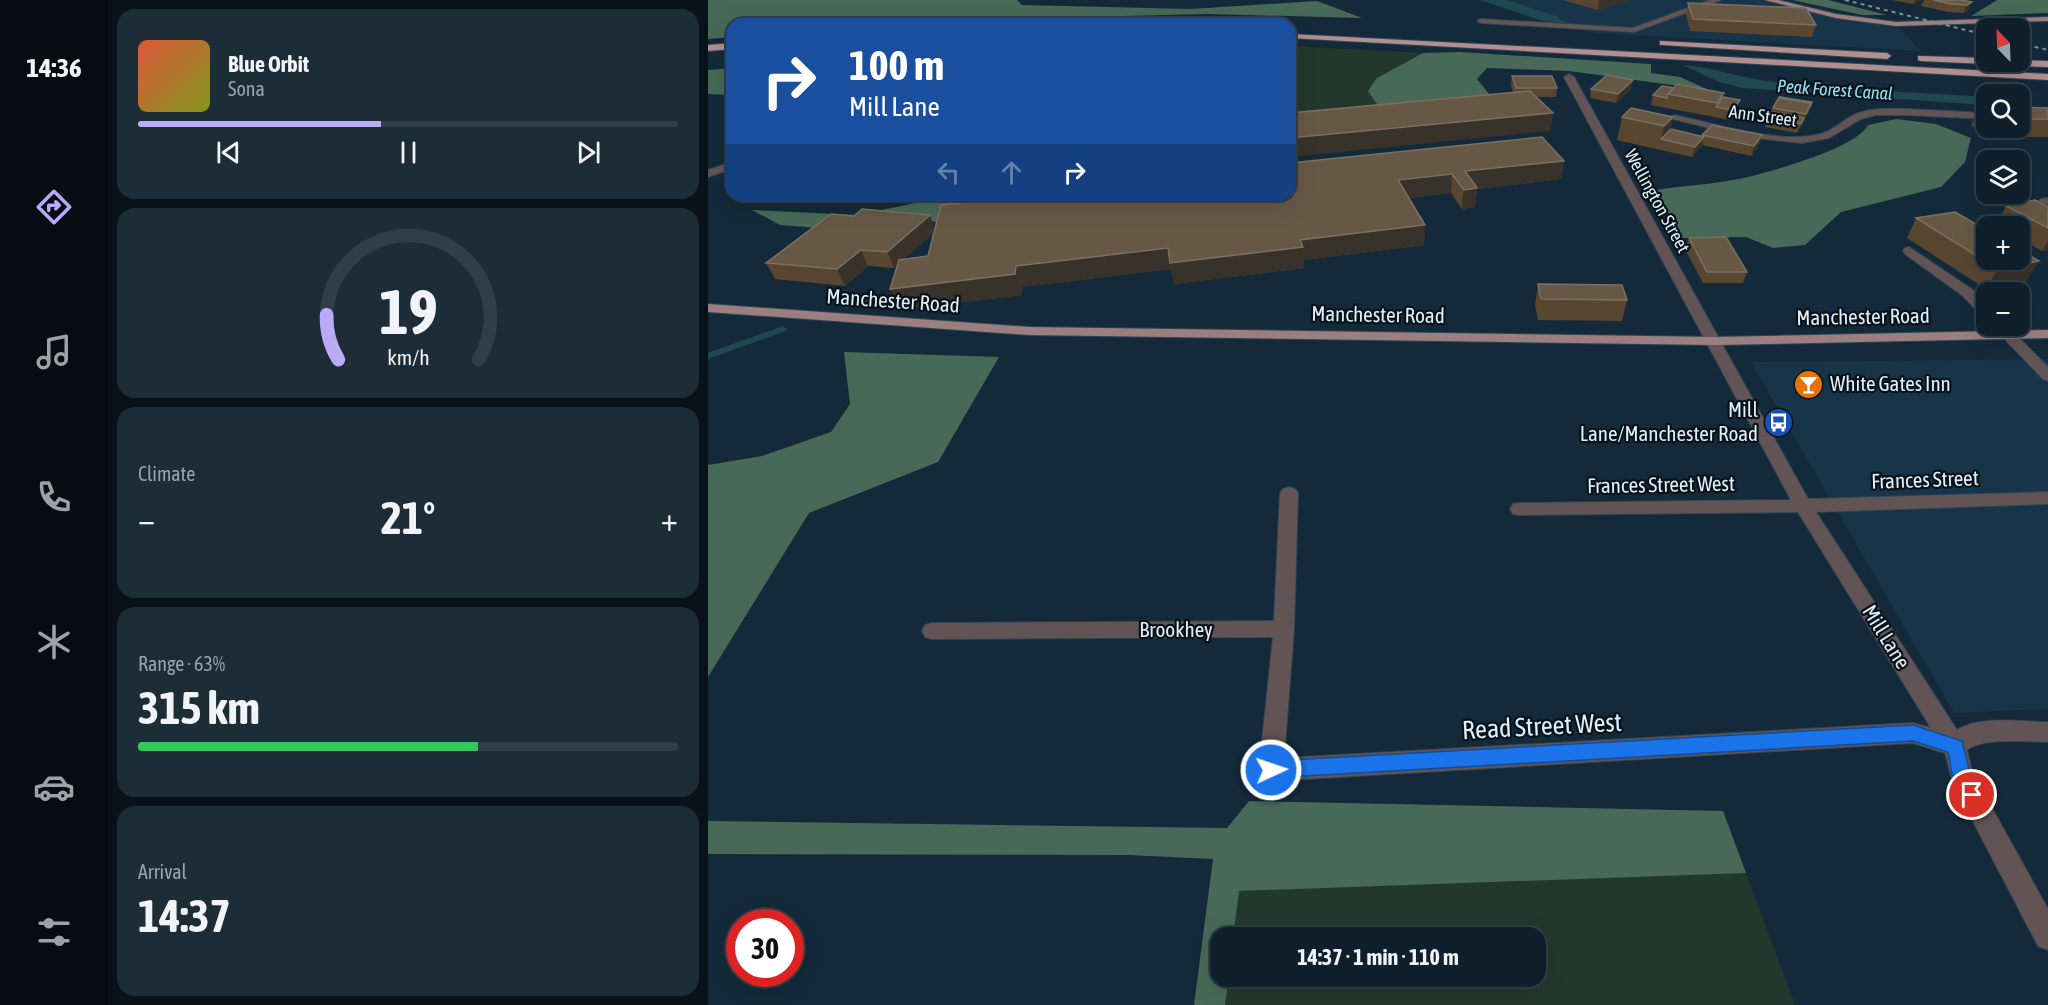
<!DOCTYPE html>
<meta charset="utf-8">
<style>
:root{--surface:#0f202c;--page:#1d2d38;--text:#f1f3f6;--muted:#9ba3a9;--line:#2f3e48;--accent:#bbaaf6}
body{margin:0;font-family:"Asap Condensed",sans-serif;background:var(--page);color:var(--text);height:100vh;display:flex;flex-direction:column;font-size:22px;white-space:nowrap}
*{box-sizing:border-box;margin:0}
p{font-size:20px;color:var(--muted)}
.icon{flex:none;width:33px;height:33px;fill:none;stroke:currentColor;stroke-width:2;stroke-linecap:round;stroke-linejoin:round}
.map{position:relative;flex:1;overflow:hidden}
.panel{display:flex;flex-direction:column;gap:9px;padding:9px;background:#081218;width:600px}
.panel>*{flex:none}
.banner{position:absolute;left:18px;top:18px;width:570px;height:183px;border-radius:18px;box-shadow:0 6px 24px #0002,0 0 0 2px var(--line);background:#1a4fa0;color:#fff;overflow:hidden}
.needle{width:39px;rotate:337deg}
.tools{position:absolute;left:1268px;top:18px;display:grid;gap:12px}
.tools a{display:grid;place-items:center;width:54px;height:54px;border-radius:12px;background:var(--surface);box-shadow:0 6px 24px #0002,0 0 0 2px var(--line);font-size:30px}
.speed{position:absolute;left:18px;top:909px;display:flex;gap:12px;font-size:30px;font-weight:700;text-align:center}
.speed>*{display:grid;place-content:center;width:78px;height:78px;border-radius:50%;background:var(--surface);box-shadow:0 6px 24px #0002,0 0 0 2px var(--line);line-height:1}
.speed .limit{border:9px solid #d22;background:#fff;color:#111}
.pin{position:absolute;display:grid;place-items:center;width:51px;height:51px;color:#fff;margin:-26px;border:3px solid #fff;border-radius:50%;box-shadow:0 2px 6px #0007}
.me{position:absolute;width:66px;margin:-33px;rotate:87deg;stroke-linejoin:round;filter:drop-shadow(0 0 4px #0008)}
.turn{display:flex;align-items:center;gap:21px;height:126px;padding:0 24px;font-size:27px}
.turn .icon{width:78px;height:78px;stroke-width:2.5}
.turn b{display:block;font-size:42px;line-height:51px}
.lanes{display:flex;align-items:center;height:57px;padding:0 24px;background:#0003;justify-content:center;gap:30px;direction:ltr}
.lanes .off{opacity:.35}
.big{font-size:45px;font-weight:700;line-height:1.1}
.panel .card{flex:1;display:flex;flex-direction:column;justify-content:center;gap:9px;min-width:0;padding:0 21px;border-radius:18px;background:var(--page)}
.panel .dial{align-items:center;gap:0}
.dial svg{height:156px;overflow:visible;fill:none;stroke:var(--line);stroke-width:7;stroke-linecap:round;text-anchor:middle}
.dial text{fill:var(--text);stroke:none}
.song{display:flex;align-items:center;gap:18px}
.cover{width:72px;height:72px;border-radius:9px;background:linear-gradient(135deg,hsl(10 70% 55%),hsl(70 70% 35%))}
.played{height:6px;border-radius:3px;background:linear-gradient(90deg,var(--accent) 45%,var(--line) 45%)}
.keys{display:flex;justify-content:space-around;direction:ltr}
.heat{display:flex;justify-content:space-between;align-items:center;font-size:33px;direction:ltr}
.charge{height:9px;border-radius:4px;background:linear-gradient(90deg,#34c759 63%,var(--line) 0)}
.trip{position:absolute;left:502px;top:927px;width:336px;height:60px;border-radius:18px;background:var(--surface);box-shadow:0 6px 24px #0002,0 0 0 2px var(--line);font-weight:700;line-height:60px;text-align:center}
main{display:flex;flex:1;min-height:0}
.tab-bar{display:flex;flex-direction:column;width:108px;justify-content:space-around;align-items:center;background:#060d12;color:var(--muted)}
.tab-bar .icon{width:42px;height:42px}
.tab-bar .selected{color:var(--accent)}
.tab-bar b{font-size:27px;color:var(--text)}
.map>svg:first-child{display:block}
</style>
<main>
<nav class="tab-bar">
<b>14:36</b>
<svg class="icon selected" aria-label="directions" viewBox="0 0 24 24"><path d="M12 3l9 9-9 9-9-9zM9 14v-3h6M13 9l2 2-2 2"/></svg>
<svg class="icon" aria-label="music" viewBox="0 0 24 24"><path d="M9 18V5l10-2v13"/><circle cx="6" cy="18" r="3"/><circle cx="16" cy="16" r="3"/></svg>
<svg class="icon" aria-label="phone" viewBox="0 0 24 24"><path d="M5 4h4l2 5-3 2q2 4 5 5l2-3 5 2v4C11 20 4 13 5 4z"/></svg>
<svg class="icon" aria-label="climate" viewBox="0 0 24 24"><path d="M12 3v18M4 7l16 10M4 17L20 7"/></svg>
<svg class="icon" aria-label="car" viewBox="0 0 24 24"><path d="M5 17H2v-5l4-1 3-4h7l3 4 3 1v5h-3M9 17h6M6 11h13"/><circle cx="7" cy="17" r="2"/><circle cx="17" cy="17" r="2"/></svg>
<svg class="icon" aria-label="filters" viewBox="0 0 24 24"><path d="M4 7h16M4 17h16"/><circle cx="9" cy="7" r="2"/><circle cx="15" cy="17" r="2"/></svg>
</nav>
<section class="panel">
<div class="card">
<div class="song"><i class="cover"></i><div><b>Blue Orbit</b><p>Sona</p></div></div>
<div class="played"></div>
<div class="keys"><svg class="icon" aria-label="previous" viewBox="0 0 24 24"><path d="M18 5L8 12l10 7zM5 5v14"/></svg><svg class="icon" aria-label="pause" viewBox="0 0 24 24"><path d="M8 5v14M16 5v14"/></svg><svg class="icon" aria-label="next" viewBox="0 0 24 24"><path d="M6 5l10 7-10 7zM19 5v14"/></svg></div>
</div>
<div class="card dial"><svg viewBox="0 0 100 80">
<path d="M14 69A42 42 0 1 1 86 69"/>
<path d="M14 69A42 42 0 0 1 8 46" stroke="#bbaaf6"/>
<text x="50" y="56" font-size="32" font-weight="700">19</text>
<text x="50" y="72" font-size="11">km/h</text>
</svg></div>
<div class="card"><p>Climate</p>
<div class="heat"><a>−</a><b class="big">21°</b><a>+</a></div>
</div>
<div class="card"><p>Range · 63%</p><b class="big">315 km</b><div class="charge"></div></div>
<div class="card"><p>Arrival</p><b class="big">14:37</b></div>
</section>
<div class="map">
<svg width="1340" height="1005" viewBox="0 0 1340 1005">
<rect width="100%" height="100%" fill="#142a3a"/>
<g fill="#173448">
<polygon points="799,0 1061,0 1128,16 1188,24 1213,51 886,33 851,19 850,17"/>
<polygon points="1340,359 1340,709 1246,713 1043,362"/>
</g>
<g fill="#23382d">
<polygon points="582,46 715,53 669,78 677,116 582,126"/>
<polygon points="1038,873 1087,1005 517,1005 521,977 828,976 828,938 525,937 530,891"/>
</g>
<g fill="#486958">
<polygon points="0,0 309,0 314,5 483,9 609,1 654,18 500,14 239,20 184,24 24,24 24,37 0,39"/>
<polygon points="1084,0 1120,0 1179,15 1154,15"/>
<polygon points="1289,0 1340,0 1340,13 1263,16"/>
<polygon points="752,52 943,64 943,73 972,77 1001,90 861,71 779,68 769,79 790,105 677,116 660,91 669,78 715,53"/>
<polygon points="24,68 24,95 0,94 0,70"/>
<path d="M1188,119L1228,124L1263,138L1257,162L1233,187L1133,212L1097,245L1065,248L1038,237L974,238L948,190C979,185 1013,184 1044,176C1068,170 1150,147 1160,125Z"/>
<polygon points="246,195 457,195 237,222 167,221 112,228 72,225 44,210 149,215"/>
<polygon points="136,352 291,357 230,462 101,513 0,677 0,465 54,456 123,432 142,404"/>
<polygon points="541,801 1015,811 1038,873 531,891 525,937 513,938 513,976 521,977 517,1005 486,1005 505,859 420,855 0,854 0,821 519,828"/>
</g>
<g fill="#1f4850">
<polygon points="772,0 799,0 851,17 851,19 864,24 835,21"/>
<path d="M975,65C1006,67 1035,79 1066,82C1136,90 1208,92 1278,97V105L1035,88L1011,82Z"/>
</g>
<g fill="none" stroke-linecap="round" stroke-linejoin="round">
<g fill="#1f4850" fill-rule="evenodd">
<polygon points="166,294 170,296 169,298 139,308 135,306"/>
<polygon points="75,326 79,329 78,331 0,359 0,353"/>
</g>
<defs>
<g id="minor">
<polygon points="1002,0 1013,0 926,32 773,23 769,21 773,19 925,28"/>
<path d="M861,74L866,77L1100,499L1340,492V504L1108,512L1249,730C1273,715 1313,722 1340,722V742C1319,742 1275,737 1259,750L1264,772L1340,909V950L1330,946L1245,783L1237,753L1205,743L563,781L555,778L551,770L565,637L224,639L217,637L214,631L217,625L224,623L566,621L572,493L575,489L581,487L587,489L590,493L586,629L576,758L1205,723L1223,728L1090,512L811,515L805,514L802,509L805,504L811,503L1083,500L856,77Z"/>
<path d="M1199,109L1278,113V119L1199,115H1168L1153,119L1121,138L1094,143L1038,137L961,118L966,115C1005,123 1074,145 1112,134C1124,131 1133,122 1144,116C1160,107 1181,109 1199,109Z"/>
<polygon points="24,162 24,169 0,177 0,170"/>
<polygon points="128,195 157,195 155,197 136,200"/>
<polygon points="1340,198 1340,205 1331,201 1333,199"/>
<polygon points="1201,247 1265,290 1278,304 1278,316 1273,315 1255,296 1197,254 1195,251 1197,248"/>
<polygon points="1284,326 1299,326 1340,367 1340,381 1335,379"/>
</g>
<g id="primary">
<polygon points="1057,0 1070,0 1128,14 1188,22 1340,17 1340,21 1188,26 1128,18"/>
<polygon points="0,304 322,327 1007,337 1340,330 1340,338 1007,345 322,335 0,312"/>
</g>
<g id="motorway">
<polygon points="414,22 504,22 508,24 410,24"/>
<polygon points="582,34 1340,74 1340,80 582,38"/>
<polygon points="952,41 1179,53 1183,56 1179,59 955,45 952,45"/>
<polygon points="24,43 24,49 0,51 0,45"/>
<polygon points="1210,56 1278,58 1278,62 1282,62 1278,64 1213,61 1210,60"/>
<polygon points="1311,60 1340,61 1340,67 1286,65 1282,62"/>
</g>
</defs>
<use href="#minor" stroke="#314655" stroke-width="2"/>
<use href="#primary" stroke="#314655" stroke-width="2"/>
<use href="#motorway" stroke="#314655" stroke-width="2"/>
<use href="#minor" fill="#625454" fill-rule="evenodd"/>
<use href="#primary" fill="#9b7f7f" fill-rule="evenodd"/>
<use href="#motorway" fill="#b18f90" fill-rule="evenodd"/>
<g stroke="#7d8e9c" stroke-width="2" stroke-dasharray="4 4" stroke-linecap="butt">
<polyline points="1137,0 1278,35"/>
<polyline points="1311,43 1340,50"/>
</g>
</g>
<g fill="#584630" fill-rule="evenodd">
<polygon points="854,0 920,0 890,10"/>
<polygon points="1184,0 1214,0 1205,4"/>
<polygon points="1216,0 1253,0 1264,2 1260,10 1255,13 1240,12 1213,6"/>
<polygon points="980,3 1108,25 1104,37 982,31 978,15"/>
<polygon points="804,76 849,88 848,97 829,97 845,113 842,131 805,92 803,85"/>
<polygon points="954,86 1015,97 1029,110 1022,120 943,105 945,95"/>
<polygon points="883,89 923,89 908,103 882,98"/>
<polygon points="1104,102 1101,112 1089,133 1057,127 1060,117 1065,108"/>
<polygon points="1311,107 1340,108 1340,137 1278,137 1263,125 1268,115 1278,115 1278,128 1311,128"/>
<polygon points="914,117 965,117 962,131 994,136 994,135 1054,135 1051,145 1043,156 994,145 984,157 909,140"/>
<path d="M856,161L853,179L769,189L767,207L754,209L743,193L701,198L716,245L596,260V268L466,284L463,269L314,287V295L192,310L189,265L186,268L160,266L137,286L67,279L58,263L227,228L582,195V163ZM226,233L220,256L196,259Z"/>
<polygon points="1298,206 1340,207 1340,250 1334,251 1311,238 1311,226 1289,226 1288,225"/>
<polygon points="1208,218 1331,261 1318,281 1278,289 1199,238"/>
<polygon points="981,238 1039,272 1035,283 995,283 977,249"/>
<polygon points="830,284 919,300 914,321 830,320 827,305"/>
</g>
<g fill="#37332b">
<polygon points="891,0 920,0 890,10"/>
<polygon points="1207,0 1214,0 1205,4"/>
<polygon points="1264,2 1260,10 1255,13 1259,5"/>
<polygon points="925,80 923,89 908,103 910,94"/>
<polygon points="1032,100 1029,110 1022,120 1025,110"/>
<polygon points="1104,102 1101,112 1089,133 1093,124 1103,103"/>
<polygon points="845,113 842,131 582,157 582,138"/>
<polygon points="965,117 960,141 953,139 951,150 956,126"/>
<polygon points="1054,135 1051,145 1043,156 1046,146"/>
<polygon points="996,137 994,147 984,157 987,147"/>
<polygon points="856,161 853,179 769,189 767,207 754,209 757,171"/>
<polygon points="744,174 743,193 690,199 690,180"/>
<polygon points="222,215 228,231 186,268 179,252"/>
<polygon points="717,225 716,245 596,260 596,268 466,284 463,269 314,287 314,295 192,310 182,289 308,266 460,248 592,240"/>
<polygon points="1340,241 1340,250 1334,251"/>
<polygon points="153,250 160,266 137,286 129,269"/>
<polygon points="1331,261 1318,281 1278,289 1290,269"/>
</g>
<g fill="#675846" stroke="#7a7062" stroke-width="1.5">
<polygon points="1225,0 1253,0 1264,2 1259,5 1243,4"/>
<polygon points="980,3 1098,8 1108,25 985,19"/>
<polygon points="899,75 925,80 910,94 883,89"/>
<polygon points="804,76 844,76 849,88 808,88"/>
<polygon points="969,84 1016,93 1009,103 960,94"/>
<polygon points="954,86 966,88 960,94 959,98 945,95"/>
<polygon points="822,91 845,113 582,138 582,113"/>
<polygon points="1015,97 1032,100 1025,110 1008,107"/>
<polygon points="1071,97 1103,103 1098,114 1065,108"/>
<polygon points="1072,97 1104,102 1102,107 1103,103 1072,98"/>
<polygon points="1311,107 1340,108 1340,119 1315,119 1311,116"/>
<polygon points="923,108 965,117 956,126 914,117"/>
<polygon points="1063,112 1096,118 1093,124 1060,117"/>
<polygon points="1268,115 1278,115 1278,123"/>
<polygon points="1004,125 1054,135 1046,146 994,135"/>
<polygon points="963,129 996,137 987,147 953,139"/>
<polygon points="834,137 856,161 757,171 769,188 756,190 744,174 690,180 717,225 592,240 595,247 462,263 460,248 308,266 307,274 182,289 191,260 220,256 233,205 332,195 582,195 582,163"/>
<polygon points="1327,200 1340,207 1340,228 1298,206"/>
<polygon points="154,209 222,215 179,252 153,250 129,269 58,263 123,214 146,216"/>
<polygon points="1247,212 1278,230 1278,260 1311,260 1311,249 1331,261 1290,269 1208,218"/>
<polygon points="1018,237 1039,272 999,272 981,238"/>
<polygon points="830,284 914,285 919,300 833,299"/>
</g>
<polygon fill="#1a73e8" stroke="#114b97" stroke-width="1.5" points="1205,725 1254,741 1262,773 1273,795 1270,801 1264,803 1257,801 1244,774 1240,752 1205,741 563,778 557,776 554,770 557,764 563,761"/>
<defs>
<symbol id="bar-disc" viewBox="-11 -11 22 22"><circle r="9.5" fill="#e8710a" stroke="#081219"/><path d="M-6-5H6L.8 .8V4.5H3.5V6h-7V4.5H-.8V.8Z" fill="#fff"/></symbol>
<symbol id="bus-disc" viewBox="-11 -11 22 22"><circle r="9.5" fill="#1a4fb4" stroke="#081219"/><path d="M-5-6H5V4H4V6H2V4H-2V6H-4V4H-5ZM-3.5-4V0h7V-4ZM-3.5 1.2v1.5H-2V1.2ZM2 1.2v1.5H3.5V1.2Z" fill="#fff"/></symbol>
</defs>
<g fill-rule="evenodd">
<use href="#bar-disc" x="1084" y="368" width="33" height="33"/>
<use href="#bus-disc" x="1054" y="406" width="33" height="33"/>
</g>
<g text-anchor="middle" stroke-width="4.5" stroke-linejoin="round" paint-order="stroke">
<g font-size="18" font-style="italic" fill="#97e2f2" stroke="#081219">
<text transform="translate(1127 90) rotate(4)" y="6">Peak Forest Canal</text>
</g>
<g font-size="18" fill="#e2effa" stroke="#081219">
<text transform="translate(1055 116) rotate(8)" y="6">Ann Street</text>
<text transform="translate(949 201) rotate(61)" y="6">Wellington Street</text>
</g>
<g font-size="21" fill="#e2effa" stroke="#081219">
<text transform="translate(185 301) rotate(4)" y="7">Manchester Road</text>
<text transform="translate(670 315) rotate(1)" y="7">Manchester Road</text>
<text transform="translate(1155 317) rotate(-1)" y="7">Manchester Road</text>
<text transform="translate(1217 480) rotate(-2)" y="7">Frances Street</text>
<text transform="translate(953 485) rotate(-1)" y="7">Frances Street West</text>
<text x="468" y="637">Brookhey</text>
<text transform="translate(1178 637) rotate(58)" y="7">Mill Lane</text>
</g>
<g font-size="21" fill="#e2effa" stroke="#081219" text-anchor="start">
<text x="1122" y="391">White Gates Inn</text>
<text x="1050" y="417" text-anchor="end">Mill<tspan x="1050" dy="24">Lane/Manchester Road</tspan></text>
</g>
<g font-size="26" fill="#e2effa" stroke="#081219">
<text transform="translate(834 726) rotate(-3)" y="9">Read Street West</text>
</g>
</g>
</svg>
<div class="tools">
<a><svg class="needle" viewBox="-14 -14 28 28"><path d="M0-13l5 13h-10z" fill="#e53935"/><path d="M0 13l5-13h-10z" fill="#9ba3a9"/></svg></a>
<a><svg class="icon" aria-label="search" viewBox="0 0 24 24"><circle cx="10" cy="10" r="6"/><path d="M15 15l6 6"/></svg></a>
<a><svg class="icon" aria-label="layers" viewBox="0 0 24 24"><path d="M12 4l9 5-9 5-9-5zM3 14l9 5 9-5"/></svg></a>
<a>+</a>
<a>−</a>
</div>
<div class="speed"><div class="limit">30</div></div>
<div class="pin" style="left:1264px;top:795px;background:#d93025"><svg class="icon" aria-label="arrive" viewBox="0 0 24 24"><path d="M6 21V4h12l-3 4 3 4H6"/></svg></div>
<svg class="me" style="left:563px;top:770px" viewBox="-20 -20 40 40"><circle r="17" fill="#1a73e8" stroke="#fff" stroke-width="3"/><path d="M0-11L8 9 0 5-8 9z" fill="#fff"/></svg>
<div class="trip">14:37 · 1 min · 110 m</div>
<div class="banner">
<div class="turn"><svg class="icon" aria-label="right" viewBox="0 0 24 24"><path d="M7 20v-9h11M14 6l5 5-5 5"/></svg><div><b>100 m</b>Mill Lane</div></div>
<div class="lanes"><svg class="icon off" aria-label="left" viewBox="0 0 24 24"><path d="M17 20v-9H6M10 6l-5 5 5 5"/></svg><svg class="icon off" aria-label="ahead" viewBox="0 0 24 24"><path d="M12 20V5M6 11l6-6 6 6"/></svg><svg class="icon" aria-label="right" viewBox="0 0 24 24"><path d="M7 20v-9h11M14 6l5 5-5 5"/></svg></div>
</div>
</div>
</main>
